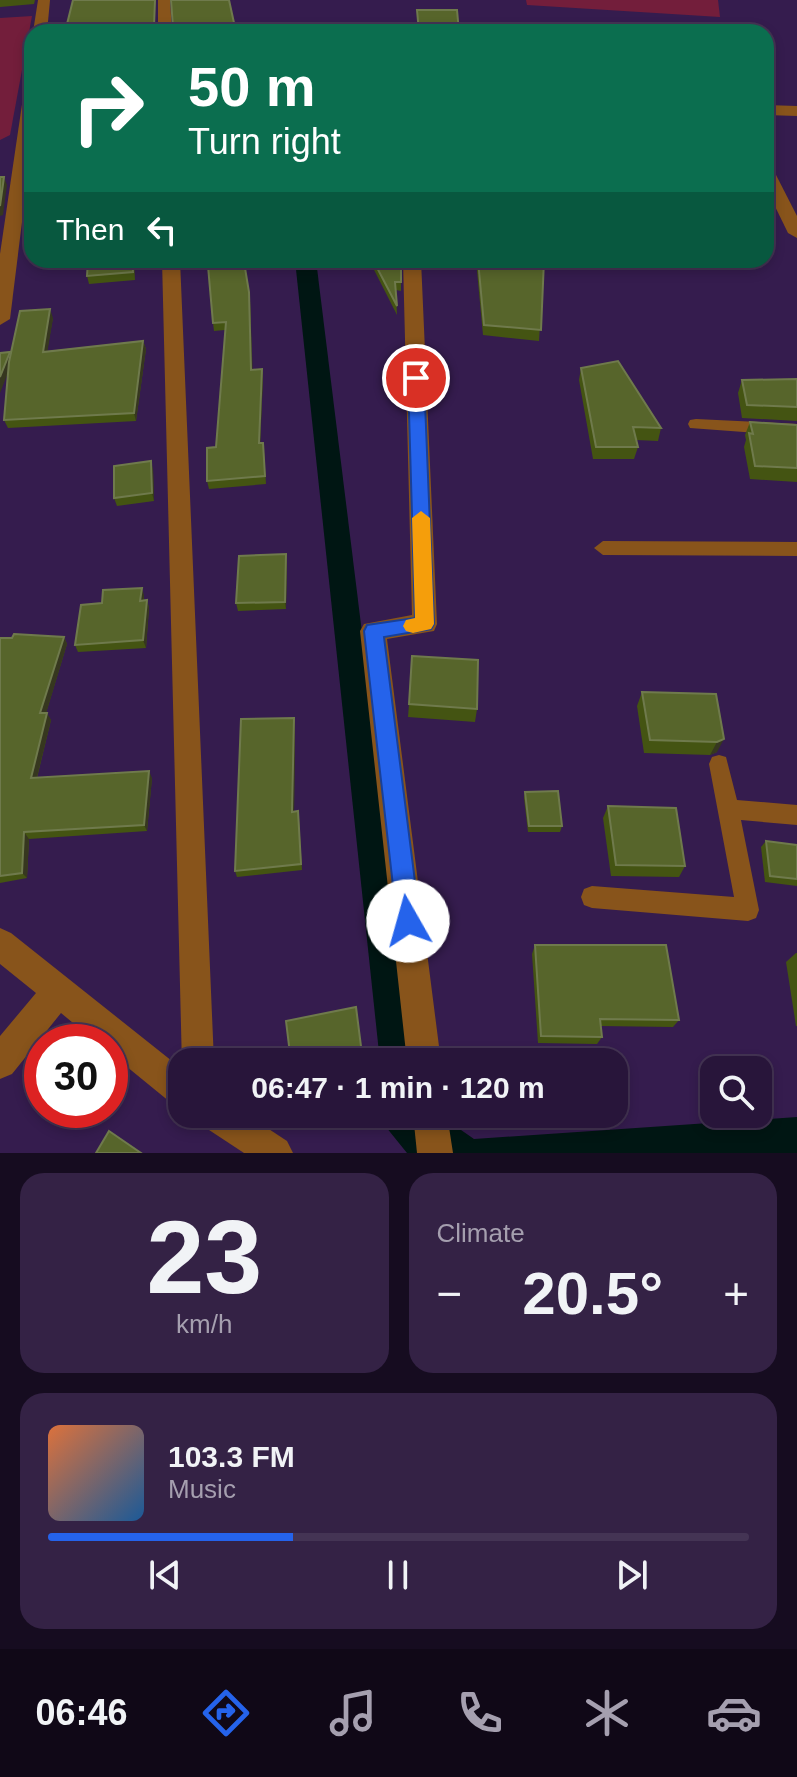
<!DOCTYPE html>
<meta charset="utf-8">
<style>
:root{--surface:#28153a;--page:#342245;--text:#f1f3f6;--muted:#a59faf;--line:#443454;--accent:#2563eb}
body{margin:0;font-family:Helvetica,sans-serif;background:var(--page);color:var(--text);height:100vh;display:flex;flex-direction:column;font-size:30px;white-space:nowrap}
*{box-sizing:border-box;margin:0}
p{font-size:26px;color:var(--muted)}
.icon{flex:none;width:44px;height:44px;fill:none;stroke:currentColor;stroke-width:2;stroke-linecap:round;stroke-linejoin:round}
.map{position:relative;height:1153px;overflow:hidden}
.side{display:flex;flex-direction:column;gap:20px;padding:20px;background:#160c20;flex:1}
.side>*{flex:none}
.banner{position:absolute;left:24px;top:24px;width:750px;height:244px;border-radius:24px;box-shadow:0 4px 12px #0003,0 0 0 2px var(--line);background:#0b6e4f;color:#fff;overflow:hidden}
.buttons{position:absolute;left:700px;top:1056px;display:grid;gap:16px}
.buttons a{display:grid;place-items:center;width:72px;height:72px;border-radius:16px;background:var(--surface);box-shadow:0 4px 12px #0003,0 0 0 2px var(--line);font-size:40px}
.speed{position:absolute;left:24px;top:1024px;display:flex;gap:16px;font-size:40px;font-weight:700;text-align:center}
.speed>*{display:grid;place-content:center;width:104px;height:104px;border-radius:50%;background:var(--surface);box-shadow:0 4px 12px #0003,0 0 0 2px var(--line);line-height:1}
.speed .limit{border:12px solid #d22;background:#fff;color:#111}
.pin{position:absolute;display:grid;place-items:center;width:68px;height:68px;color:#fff;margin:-34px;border:4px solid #fff;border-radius:50%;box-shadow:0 2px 8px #0007}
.me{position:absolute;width:88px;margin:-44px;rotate:353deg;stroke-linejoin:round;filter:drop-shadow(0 0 6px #0008)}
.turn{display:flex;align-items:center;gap:28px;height:168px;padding:0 32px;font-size:36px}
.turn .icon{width:104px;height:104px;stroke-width:2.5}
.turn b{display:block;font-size:56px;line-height:68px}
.then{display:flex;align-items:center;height:76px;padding:0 32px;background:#0003;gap:16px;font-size:30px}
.big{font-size:60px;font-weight:700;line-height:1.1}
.side .tile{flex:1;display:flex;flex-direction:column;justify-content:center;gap:12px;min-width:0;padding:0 28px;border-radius:24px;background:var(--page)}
.side .dial{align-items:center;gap:0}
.dial b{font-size:104px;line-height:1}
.song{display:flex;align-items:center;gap:24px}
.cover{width:96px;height:96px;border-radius:12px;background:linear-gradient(135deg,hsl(20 70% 55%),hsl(210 70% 35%))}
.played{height:8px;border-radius:4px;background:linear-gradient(90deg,var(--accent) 35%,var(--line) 35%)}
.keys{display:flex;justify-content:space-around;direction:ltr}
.heat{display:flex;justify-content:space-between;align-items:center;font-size:44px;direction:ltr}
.side .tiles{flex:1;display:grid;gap:20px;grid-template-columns:1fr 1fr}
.tile:last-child{grid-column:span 2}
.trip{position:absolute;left:168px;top:1048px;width:460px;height:80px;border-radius:24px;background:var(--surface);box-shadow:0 4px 12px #0003,0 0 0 2px var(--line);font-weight:700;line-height:80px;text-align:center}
.tabs{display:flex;height:128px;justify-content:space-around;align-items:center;background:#100817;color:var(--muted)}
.tabs .icon{width:56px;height:56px}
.tabs .active{color:var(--accent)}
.tabs b{font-size:36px;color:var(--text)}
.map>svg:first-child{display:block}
</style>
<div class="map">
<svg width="797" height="1153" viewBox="0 0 797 1153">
<rect width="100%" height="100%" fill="#351c4e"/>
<g fill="#731e3b">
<polygon points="526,0 718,0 720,17 527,5"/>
<polygon points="32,16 10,135 0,140 0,18"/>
</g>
<g fill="#001613">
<polygon points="295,260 316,260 415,1062 380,1062"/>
<polygon points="385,1114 438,1114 474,1139 797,1117 797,1153 407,1153 386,1127"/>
</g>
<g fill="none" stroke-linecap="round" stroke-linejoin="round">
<g fill="#88541b" fill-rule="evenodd">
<polygon points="696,419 797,424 797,436 690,428 688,424 690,420"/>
<polygon points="603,541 797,542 797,556 603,555 594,548"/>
<polygon points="719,755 726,757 737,800 797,805 797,825 741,820 759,910 756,918 748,921 592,908 584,905 581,897 584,889 592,886 734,897 709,764 712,757"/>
</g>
<g fill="#88541b" fill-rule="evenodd">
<polygon points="38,0 50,0 47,32 33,32"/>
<polygon points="158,0 170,0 172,32 158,32"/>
<polygon points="32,80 32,141 10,319 0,325 0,254 25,84"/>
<polygon points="766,105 797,106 797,116 766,115"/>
<polygon points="766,166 774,171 797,216 797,238 788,233 766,188"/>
<polygon points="162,260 180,260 214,1062 182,1062 182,1066"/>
<polygon points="403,260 421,260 437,624 434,631 387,639 441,1062 407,1062 360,631 364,624 412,615"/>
<polygon points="0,928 11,933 182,1069 182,1107 170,1102 110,1053 110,1042 96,1042 61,1013 12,1074 0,1079 0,1036 36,993 0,964"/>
<polygon points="198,1114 246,1114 287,1141 293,1153 244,1153 203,1126"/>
<polygon points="413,1114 447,1114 453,1153 417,1153"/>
</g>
</g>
<g fill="#445412">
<polygon points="0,0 35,0 34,4 0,7"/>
<polygon points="32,173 32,213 26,214 23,206"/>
<polygon points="88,260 134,260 135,280 89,284 87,276"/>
<polygon points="369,260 401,260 401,291 396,290 397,315"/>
<polygon points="469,260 544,260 539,341 483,335 476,260"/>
<polygon points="250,300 252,370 262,369 263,378 260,443 263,443 264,451 266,484 209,489 207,481 216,447 225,330 214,331 213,323"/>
<polygon points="53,318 47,351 143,341 146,349 136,421 8,428 4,420 11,354"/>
<polygon points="581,368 661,428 658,441 636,440 638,447 634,459 593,459 579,380"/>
<polygon points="797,379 797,421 742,418 738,393 742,380"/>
<polygon points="750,422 797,425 797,482 750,479 744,447 746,440 745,435"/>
<polygon points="153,469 154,501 117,506 114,498"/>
<polygon points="287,562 286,609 238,611 236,603"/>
<polygon points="144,595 144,600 147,600 149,608 146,648 78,652 75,645 102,603"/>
<polygon points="64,637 67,644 46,713 51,720 37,778 152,778 147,831 29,839 27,878 0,883 0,638"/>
<polygon points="642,692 716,694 717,752 710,755 644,753 637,706"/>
<polygon points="409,704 477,709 475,722 408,717"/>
<polygon points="295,724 294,812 299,818 302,870 237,877 235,871"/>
<polygon points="525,792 562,826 560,832 528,832 524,798"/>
<polygon points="608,806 685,866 679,877 611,876 603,818"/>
<polygon points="766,841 797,845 797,886 765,882 761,847"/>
<polygon points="535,945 679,1020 673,1027 600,1026 602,1037 597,1044 538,1043 532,954"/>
<polygon points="796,953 797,953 797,1026 796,1026 786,962"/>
</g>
<g fill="#36371f">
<polygon points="4,177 7,185 3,215 0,216 0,206"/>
<polygon points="249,292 250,300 253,378 251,370"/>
<polygon points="50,309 53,318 46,360 43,352"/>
<polygon points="143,341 146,349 136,421 134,413"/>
<polygon points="10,352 13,360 0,393 0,377"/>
<polygon points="262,369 263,378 260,451 259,443"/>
<polygon points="151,461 153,469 154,501 152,493"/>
<polygon points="286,554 287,562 286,609 285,602"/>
<polygon points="142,588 144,595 143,608 140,601"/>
<polygon points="147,600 149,608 146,648 143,640"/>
<polygon points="64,637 67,644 44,720 40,713"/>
<polygon points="47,713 51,720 35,785 31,778"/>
<polygon points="294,718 295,724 294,818 292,812"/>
<polygon points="724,739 717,752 710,755 717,742"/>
<polygon points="149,771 152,778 147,831 144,825"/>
<polygon points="24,832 29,839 27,878 22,873"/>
</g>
<g fill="#57652b" stroke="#6f7a4c" stroke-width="2">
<polygon points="73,0 155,0 154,27 173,27 171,0 229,0 236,32 65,32"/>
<polygon points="417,10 457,10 459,32 419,32"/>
<polygon points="32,173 32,205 23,206 27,174"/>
<polygon points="0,177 4,177 0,206"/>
<polygon points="88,260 132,260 133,272 87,276"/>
<polygon points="373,260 401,260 401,282 395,282 397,306"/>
<polygon points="478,260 544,260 541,330 484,325"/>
<polygon points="244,262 249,292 251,370 262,369 259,443 263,443 265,476 207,481 207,448 216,447 226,322 213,323 208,266"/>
<polygon points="50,309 43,352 143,341 134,413 4,420 9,362 20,311"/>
<polygon points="10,352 0,377 0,353"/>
<polygon points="618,361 661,428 633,427 638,447 596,447 581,368"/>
<polygon points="797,379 797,407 747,405 742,380"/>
<polygon points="750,422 797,425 797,468 755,466 749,433 753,434"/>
<polygon points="151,461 152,493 114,498 114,466"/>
<polygon points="286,554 285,602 236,603 239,556"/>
<polygon points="142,588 140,601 147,600 143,640 75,645 81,605 102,603 103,590"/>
<polygon points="14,634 64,637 40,713 47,713 31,778 149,771 144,825 24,832 22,873 0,876 0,638 12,638"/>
<polygon points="412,656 478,660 477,709 409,704"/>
<polygon points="642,692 716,694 724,739 717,742 650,740"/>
<polygon points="294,718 292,812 298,811 301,864 235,871 241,719"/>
<polygon points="558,791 562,826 529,826 525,792"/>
<polygon points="608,806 676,808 685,866 616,865"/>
<polygon points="766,841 797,845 797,879 770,876"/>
<polygon points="535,945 666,945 679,1020 600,1019 602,1037 541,1036"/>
<polygon points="356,1007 363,1062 291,1062 286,1021"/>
<polygon points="109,1131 141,1153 96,1153"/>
</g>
<polygon fill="#2563eb" stroke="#184099" stroke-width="2" points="416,373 424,378 434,624 431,629 384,637 420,921 417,929 408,933 400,929 397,921 364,631 367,625 415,618 408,378"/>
<polygon fill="#f59e0b" points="421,511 430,518 434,624 431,629 413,633 406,631 403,626 406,620 415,618 412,518"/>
</svg>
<div class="buttons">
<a><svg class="icon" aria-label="search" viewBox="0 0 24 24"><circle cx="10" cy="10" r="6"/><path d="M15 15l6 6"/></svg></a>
</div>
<div class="speed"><div class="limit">30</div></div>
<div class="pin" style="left:416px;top:378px;background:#d93025"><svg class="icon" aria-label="arrive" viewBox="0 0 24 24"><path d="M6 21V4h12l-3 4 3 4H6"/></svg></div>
<svg class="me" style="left:408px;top:921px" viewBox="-20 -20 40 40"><circle r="19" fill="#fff"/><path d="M0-13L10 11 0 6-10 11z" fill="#2563eb"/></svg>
<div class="trip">06:47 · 1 min · 120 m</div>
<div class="banner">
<div class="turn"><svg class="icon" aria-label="right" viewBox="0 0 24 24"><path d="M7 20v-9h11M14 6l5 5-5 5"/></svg><div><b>50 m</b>Turn right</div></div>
<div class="then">Then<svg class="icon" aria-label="left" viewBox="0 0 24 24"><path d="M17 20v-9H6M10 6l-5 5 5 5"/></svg></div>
</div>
</div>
<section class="side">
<div class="tiles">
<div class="tile dial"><b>23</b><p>km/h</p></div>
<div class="tile"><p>Climate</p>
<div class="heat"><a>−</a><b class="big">20.5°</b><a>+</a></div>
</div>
<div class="tile">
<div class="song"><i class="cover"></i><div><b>103.3 FM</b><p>Music</p></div></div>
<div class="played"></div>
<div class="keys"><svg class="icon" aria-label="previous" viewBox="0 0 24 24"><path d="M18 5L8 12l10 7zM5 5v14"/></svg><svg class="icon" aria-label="pause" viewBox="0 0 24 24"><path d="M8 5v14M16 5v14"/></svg><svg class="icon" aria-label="next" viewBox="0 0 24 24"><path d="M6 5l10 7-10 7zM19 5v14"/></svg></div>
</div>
</div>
</section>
<nav class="tabs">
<b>06:46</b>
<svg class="icon active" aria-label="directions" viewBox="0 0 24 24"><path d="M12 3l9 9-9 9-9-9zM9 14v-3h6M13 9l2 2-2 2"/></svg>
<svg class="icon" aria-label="music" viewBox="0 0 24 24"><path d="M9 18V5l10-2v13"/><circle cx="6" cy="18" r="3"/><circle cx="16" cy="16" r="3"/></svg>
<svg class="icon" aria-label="phone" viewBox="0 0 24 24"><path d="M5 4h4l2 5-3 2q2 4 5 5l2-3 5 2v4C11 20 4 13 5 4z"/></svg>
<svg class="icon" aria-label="climate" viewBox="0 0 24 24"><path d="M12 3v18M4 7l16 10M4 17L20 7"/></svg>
<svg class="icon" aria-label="car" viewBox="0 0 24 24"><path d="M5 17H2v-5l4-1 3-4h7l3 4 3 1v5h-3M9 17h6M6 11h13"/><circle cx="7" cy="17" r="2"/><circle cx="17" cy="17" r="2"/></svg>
</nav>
